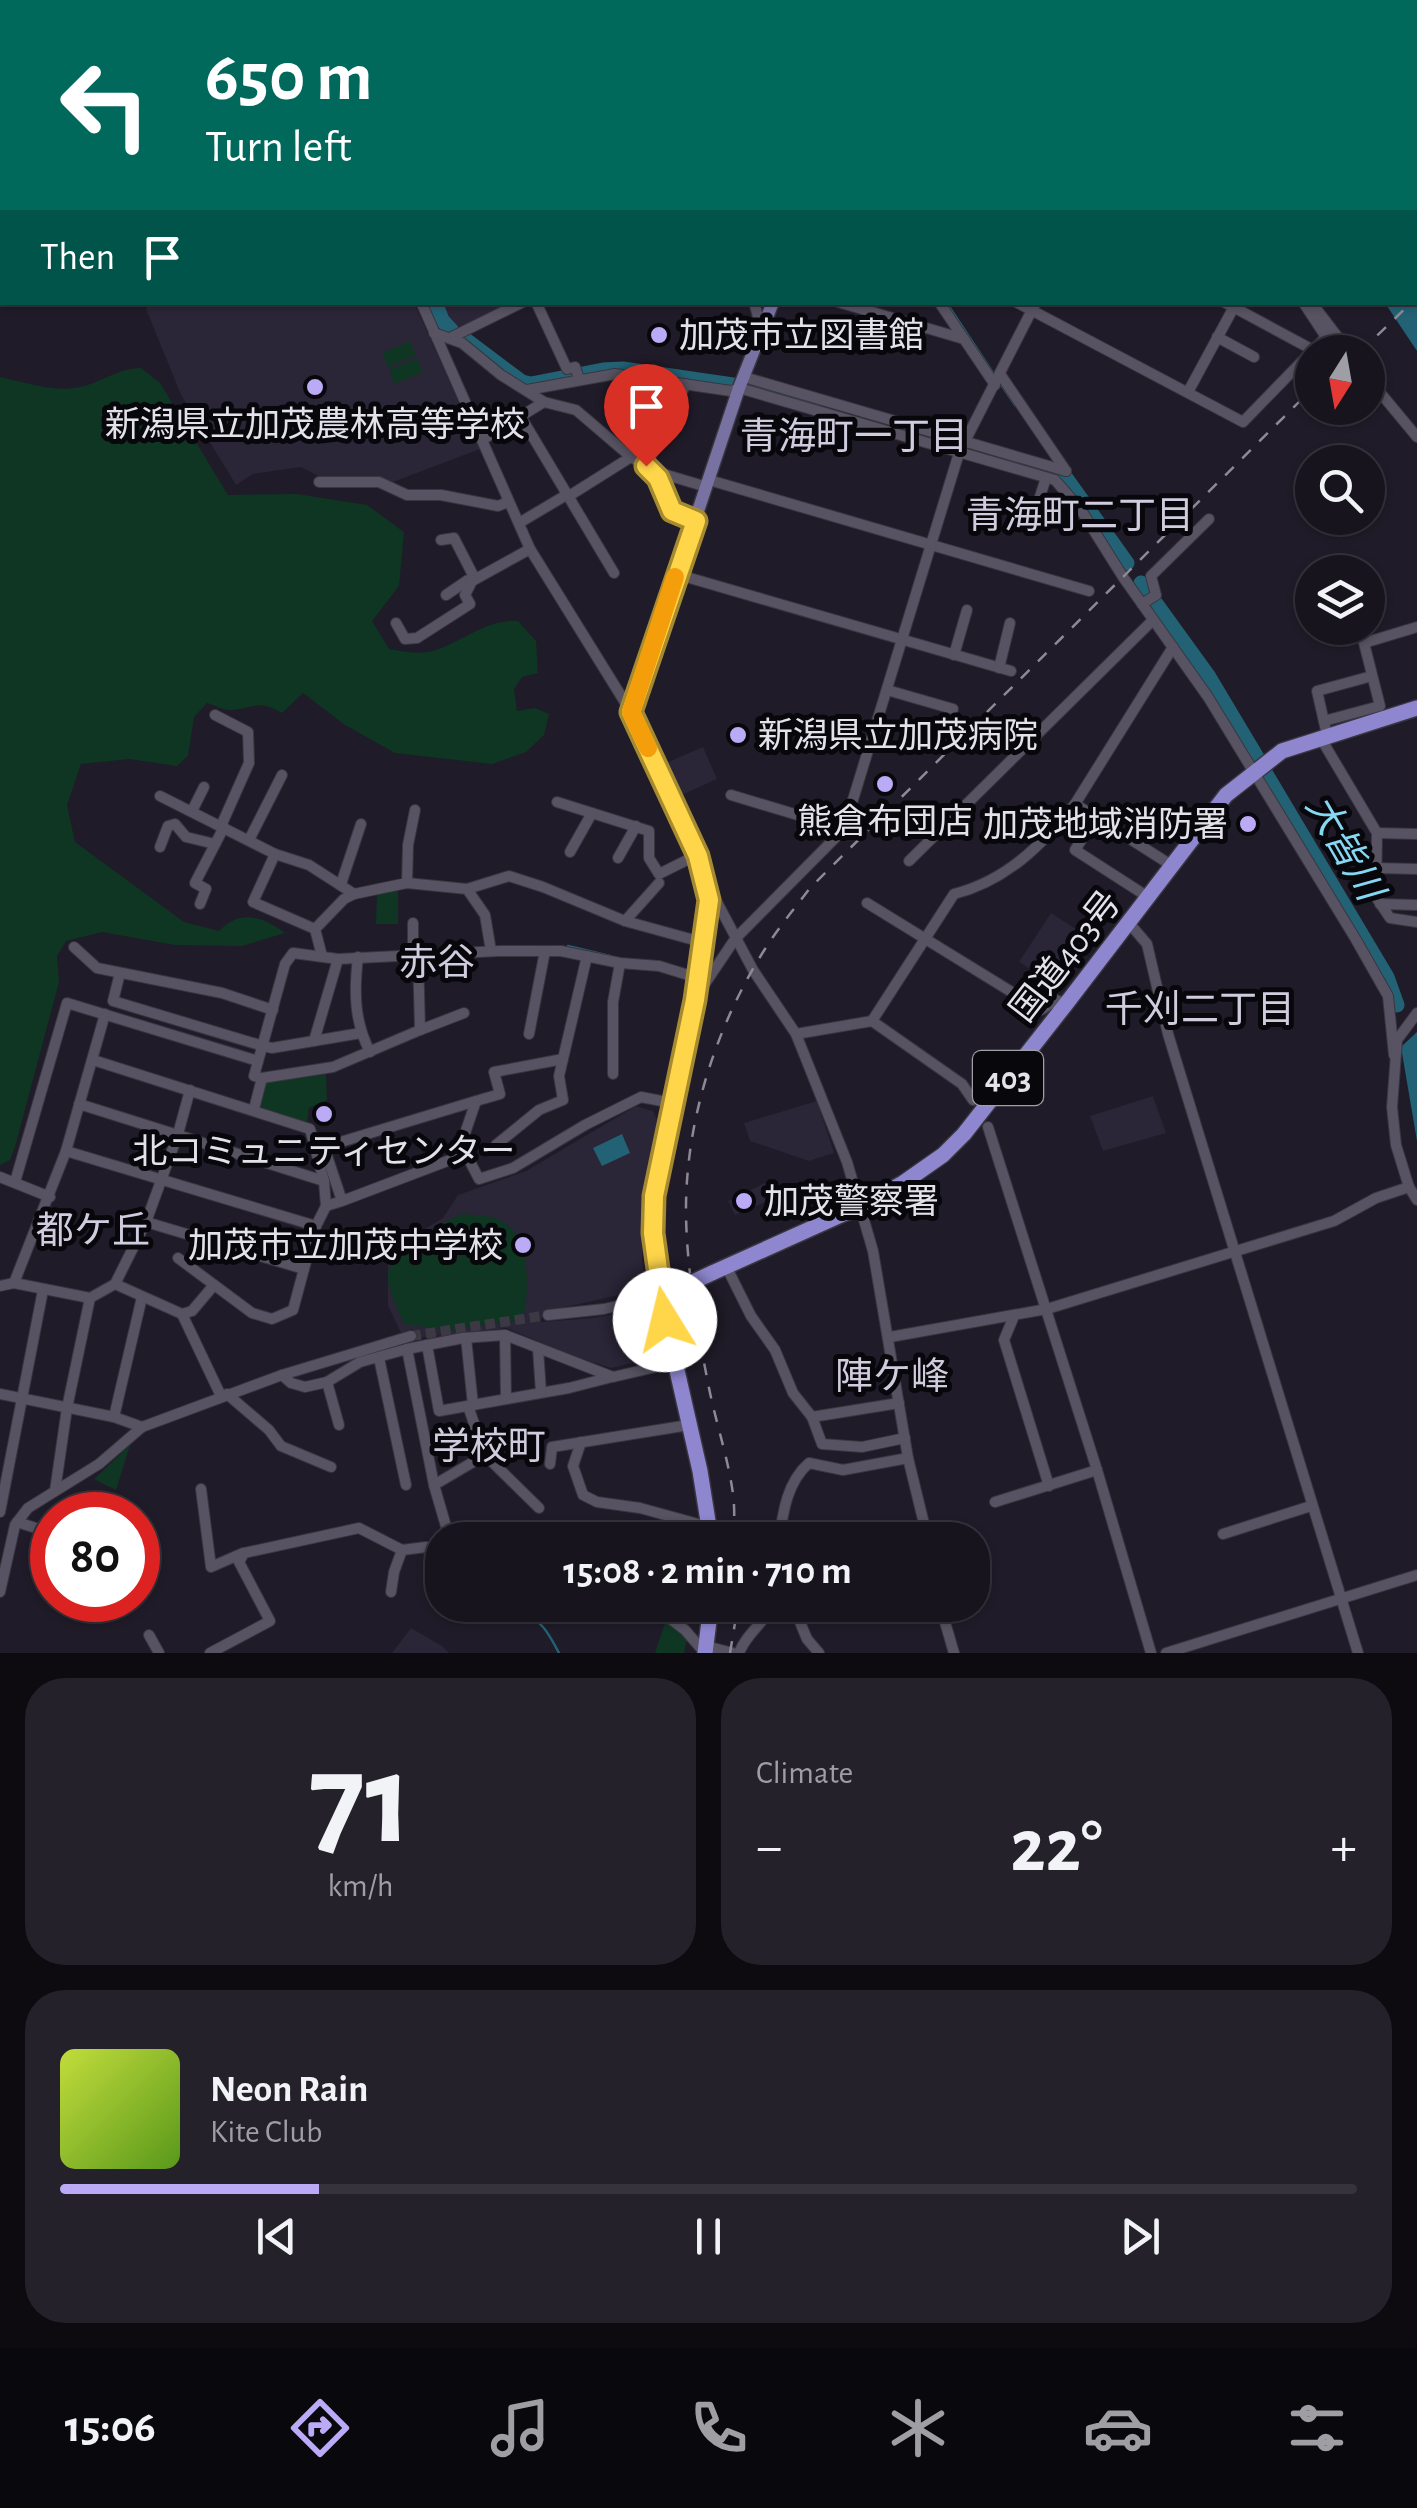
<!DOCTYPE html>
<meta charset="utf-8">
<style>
:root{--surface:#17141e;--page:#24212b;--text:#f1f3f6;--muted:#9e9ea4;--line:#36333c;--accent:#bbaaf6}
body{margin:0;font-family:"Alegreya Sans","Noto Sans JP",sans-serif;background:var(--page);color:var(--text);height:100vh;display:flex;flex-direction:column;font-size:38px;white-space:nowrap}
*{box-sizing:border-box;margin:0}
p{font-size:32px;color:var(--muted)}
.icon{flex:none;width:55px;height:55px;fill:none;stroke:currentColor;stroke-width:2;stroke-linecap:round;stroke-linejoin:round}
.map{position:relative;height:1653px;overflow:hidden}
.sheet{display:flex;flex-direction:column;gap:25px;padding:25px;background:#0d0b10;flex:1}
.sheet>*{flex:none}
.top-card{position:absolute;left:0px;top:0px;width:1418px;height:305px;box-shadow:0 2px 8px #0004,0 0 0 2px var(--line);background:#00695c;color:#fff;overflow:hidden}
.needle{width:65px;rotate:191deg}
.tools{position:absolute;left:1295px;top:335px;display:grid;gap:20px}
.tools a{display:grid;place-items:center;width:90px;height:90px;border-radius:50%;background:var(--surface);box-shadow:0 2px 8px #0004,0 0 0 2px var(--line);font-size:50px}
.speed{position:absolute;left:30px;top:1492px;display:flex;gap:20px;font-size:50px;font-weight:700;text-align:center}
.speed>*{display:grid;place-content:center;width:130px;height:130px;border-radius:50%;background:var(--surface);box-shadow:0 2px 8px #0004,0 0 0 2px var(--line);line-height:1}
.speed .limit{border:15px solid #d22;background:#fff;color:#111}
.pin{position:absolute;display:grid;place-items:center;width:85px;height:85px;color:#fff;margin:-102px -42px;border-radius:50% 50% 50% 0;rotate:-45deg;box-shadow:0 0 10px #0007}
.pin .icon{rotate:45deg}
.me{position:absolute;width:110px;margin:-55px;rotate:351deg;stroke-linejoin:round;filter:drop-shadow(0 0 8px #0008)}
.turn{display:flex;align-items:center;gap:35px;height:210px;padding:0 40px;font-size:45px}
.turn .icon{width:130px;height:130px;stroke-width:2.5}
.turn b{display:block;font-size:70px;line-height:85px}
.then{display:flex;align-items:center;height:95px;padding:0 40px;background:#0003;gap:20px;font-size:38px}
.big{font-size:75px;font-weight:700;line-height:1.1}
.sheet .card{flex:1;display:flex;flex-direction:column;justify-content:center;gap:15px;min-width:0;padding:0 35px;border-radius:40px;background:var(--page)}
.sheet .dial{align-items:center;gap:0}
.dial b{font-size:130px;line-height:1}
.song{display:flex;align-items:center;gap:30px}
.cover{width:120px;height:120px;border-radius:15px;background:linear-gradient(135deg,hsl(70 70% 55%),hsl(90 70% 35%))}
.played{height:10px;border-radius:5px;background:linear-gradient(90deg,var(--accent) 20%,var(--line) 20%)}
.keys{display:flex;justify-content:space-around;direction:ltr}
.heat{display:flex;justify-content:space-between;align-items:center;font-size:55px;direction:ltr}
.sheet .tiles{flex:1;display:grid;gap:25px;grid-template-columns:1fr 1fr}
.card:last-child{grid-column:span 2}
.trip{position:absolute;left:425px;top:1522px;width:565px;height:100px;border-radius:40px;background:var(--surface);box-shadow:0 2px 8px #0004,0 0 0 2px var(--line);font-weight:700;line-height:100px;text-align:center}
.tab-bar{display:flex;height:160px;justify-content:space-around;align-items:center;background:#09080c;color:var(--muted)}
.tab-bar .icon{width:70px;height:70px}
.tab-bar .selected{color:var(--accent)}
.tab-bar b{font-size:45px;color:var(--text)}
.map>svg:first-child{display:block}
</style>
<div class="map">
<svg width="1417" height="1653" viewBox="0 0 1417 1653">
<rect width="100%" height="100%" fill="#1f1b28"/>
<g fill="#2a2537">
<polygon points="149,302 414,303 480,449 393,482 374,476 322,478 301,467 253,474 236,485 181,395 146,309"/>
<polygon points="440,303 515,303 453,329"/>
<polygon points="703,747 717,779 675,798 661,765"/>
<polygon points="1051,913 1082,933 1051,981 1019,962"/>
<polygon points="1153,1096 1166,1133 1103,1151 1090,1116"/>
<polygon points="817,1101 834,1153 809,1161 750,1141 744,1123"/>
<polygon points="636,1106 653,1111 658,1122 644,1191 642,1258 646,1289 543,1312 541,1322 593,1318 648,1308 662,1356 611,1368 575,1357 507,1328 417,1338 413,1329 401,1333 388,1306 388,1259 418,1233 443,1218 458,1195 526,1171"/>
<polygon points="765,1183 772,1199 735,1215 728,1201"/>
<polygon points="411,1628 442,1646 449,1653 392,1653"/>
</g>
<g fill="#0f3622">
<polygon points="0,0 60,2 2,2 0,102"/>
<polygon points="410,341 416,355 388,367 382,353"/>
<polygon points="417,358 423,372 395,384 389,370"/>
<path d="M141,368L160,383L228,495L297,494L367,505L404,532L399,586L372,621L389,649C404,652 421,655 436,650C465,640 487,619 518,621L536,641L538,673L522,677L514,689L517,711L535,708L549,714L544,735L526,752L492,764L395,753L345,725L303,693L282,713C258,699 255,708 232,710C224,711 215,705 207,703L194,717L188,756L177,766L129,759L81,764L67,805L75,842L184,922L219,931C240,909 262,916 285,933L242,946L175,945L102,932L66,941L57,956L59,982L15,1147L10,1160L0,1165V377C25,382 54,393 80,387C101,383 118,368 141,368Z"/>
<polygon points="398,888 398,924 376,924 377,893"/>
<polygon points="326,1074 327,1100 309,1108 307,1122 257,1108 264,1081"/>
<path d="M461,1214C474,1215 490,1215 502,1221C532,1237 529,1292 523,1320L448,1330L404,1324C399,1310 389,1293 388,1279C385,1250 440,1224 461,1214Z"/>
<polygon points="130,1445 116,1490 94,1479"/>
<polygon points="666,1620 687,1640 684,1653 655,1653"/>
</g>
<g fill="#226274">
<polygon points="1415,286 1417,288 1417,351 1385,303 1415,302"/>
<polygon points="1417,1032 1417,1141 1401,1047"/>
<polygon points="622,1134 630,1153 602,1166 593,1148"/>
</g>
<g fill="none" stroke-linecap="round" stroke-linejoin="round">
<g stroke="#226274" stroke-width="2.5">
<polyline points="946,302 995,376"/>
<polyline points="1000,383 1015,405"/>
<polyline points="568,946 610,956"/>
<path d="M490,1616C533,1612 539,1615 559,1653"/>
</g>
<g stroke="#226274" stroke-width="15">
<polyline points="0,258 2,258"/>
<polyline points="435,302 442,320 452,331"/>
<polyline points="466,340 522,382 531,384 603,370 623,369 733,385"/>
<polyline points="749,385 813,404"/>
<polyline points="1002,460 1039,470"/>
<polyline points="1056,474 1066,478 1127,563"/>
<polyline points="1141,583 1209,677 1258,759"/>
<polyline points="1266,774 1387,977 1397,1005"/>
</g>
<g stroke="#3c3945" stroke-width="10" stroke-dasharray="10 5" stroke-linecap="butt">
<polyline points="1340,340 1349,352"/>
<polyline points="411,1336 548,1315"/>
</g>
<defs>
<g id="minor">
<polyline points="67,0 68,2"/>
<polyline points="295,0 296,2"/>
<polyline points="410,0 411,2"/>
<polyline points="555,0 561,2"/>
<polyline points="813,0 818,2"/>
<polyline points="1071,0 1077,2"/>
<polyline points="134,2 137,0"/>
<polyline points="314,2 320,0"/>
<polyline points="498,2 503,0"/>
<polyline points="737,2 737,0"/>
<polyline points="1369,2 1369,0"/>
<polyline points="1415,41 1417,42"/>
<polyline points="1415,88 1417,88"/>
<polyline points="1415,117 1417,117"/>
<polyline points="0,127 2,126"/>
<polyline points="1415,139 1417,139"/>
<polyline points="1415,231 1417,233"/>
<polyline points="421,302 530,549 631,712"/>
<polyline points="536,302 567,369 575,367 579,379"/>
<polyline points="754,302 761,328"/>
<polyline points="838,302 964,339"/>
<polyline points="939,302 995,385"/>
<polyline points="1016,302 1243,422 1313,350 1224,302"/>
<polyline points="1303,302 1326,337 1313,350"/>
<polyline points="1311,302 1340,340"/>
<polyline points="434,333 462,343 501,375 544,402 576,410 631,457 660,473 707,487"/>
<polyline points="1217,337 1254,357"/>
<polyline points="450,338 523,302"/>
<polyline points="1000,374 1066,471"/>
<polyline points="744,377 1066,471"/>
<polyline points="1368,378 1417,437"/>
<polyline points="686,384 646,466 658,479 673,511 696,521"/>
<polyline points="527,390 615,374 731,391 739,388 1055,480 1081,510 1123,577 1208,697 1355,938 1388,996 1394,1055"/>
<polyline points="1188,392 1235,305"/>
<polyline points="524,422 614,573"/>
<polyline points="482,440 544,402"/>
<polyline points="709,480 1089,591"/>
<polyline points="319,482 379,482 407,495 441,495 498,506 508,502"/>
<polyline points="569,496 631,457"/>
<polyline points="1033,518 1046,478"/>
<polyline points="519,523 568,494"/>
<polyline points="441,540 454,538 475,579"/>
<polyline points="676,574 1011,671"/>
<polyline points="446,595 468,580 472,581"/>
<polyline points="1142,604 1156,595 1151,576 1209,519"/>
<polyline points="396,623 405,639 417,638 470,604 465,595 472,581 530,549"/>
<polyline points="954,655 967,610"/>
<polyline points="999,668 1010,623"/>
<polyline points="887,690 953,709"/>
<polyline points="215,715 248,732 249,763 221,826"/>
<polyline points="1324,721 1380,706 1364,643 1417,627"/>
<polyline points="1327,735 1317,691 1372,676"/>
<polyline points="1320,737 1377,833 1376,897 1390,918 1417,922"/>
<polyline points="731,795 844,829"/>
<polyline points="160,796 275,854 309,865 354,894"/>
<polyline points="557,802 649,831 649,858 659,874 697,855"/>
<polyline points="1075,804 1171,865"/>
<polyline points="192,811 204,787"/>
<polyline points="1096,817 1075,850 1148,897"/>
<polyline points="1377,833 1417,834"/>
<polyline points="249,840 282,775"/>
<polyline points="160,847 168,826 175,824 186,837 215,844"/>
<polyline points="570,852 592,813"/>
<polyline points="275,854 253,902 315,929"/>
<polyline points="618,858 636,826"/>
<polyline points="909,861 1153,620"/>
<polyline points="1376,868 1417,869"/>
<polyline points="407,883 408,845 415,810"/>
<polyline points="341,884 361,824"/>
<polyline points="467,889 485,915 491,951"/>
<polyline points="710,889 753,970 796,1034 847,1162 873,1251 908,1458 928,1540"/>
<polyline points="867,903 1041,1010 1056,1000 1066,1004"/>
<polyline points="200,904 206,889 195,883 224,827"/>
<polyline points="1380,904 1417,905"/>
<polyline points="625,921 659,883"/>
<polyline points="413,923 413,954"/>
<polyline points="1129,923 1147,944 1168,1034 1358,1653"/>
<polyline points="74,947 97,968 222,993 273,1010"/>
<polyline points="418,954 420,1030 333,1067 262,1078 254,1076 285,964 293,953 338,959 499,951 561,951 620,963 659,966 698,978"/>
<polyline points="322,956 315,929 344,899 354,894 407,883 467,889 509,876 543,887 625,921 705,943"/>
<path d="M358,957C354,991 354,1021 370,1052"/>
<polyline points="120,973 113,1001 263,1046 272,1048 361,1033"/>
<polyline points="698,994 735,939 844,829 959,453 1036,302"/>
<polyline points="1417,1013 1397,1040 1392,1107 1396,1145 1409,1187 1417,1200"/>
<path d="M872,1021L954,894C1006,881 1042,845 1075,804L1173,647"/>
<polyline points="420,1030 464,1013"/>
<polyline points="529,1034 545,951"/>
<polyline points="796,1034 872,1021 962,1084 973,1100"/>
<polyline points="314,1041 338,959"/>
<polyline points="93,1060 310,1129 324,1181"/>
<polyline points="613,1074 613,1002 620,963"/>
<polyline points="476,1101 500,1094 494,1072 563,1059"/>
<polyline points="79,1104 324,1181 326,1206 316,1226 304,1269 146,1222"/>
<polyline points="254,1109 262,1078"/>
<polyline points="988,1127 1097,1470 1151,1653"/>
<polyline points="496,1145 539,1110 563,1100 559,1076 587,956"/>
<polyline points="66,1151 316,1226"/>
<polyline points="466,1154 479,1179 513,1168 585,1125 641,1097 672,1103"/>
<polyline points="0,1177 50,1197"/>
<polyline points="15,1182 67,1003 258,1061"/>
<polyline points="326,1206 342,1201 466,1154 463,1139 476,1101 324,1147 342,1201"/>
<polyline points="178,1258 252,1313 272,1319 293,1310 304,1269"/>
<polyline points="726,1266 751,1316 775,1350 793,1393 812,1417 899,1403"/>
<polyline points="14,1283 66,1151 105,1014"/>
<polyline points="115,1284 182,1314 221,1396"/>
<polyline points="0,1286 14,1283 90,1298 115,1284 146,1222 178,1134 190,1090"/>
<polyline points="182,1314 192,1311 214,1285"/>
<polyline points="548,1315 604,1309 660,1296"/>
<polyline points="1014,1316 1004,1340 1049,1486"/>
<polyline points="505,1335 506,1399"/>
<polyline points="890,1337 1047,1309 1334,1221 1376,1198 1409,1187"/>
<polyline points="466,1338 473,1405"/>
<polyline points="427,1345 439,1411 569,1388 612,1377"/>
<polyline points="407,1349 434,1485 450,1540"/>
<polyline points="538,1349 541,1392"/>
<polyline points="379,1358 406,1485"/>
<polyline points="282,1375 291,1383 305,1387 327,1382 360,1362 407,1349 463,1338 505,1335 613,1377 673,1363"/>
<polyline points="327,1382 339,1425"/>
<polyline points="0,1394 114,1417 142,1427"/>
<polyline points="227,1394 269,1430 281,1446 331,1467"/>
<polyline points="468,1406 485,1455 539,1508"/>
<polyline points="114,1417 142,1297"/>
<polyline points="812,1417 822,1444 862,1447 905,1438"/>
<polyline points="581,1442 573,1466 583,1495 597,1502 640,1508 709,1527"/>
<polyline points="550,1464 552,1447 689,1425"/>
<polyline points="434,1485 485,1455"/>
<polyline points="201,1489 211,1567 243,1553"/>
<polyline points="55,1491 67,1408 90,1298"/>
<polyline points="995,1502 1097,1470"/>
<polyline points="0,1512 43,1290"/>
<polyline points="17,1522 42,1530 52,1529"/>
<polyline points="138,1522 142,1522 144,1536"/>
<polyline points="1223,1534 1311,1506"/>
<path d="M779,1540C783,1512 787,1482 809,1463L843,1470L908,1458"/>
<polyline points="0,1592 15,1525 28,1508 99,1464 142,1427 282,1375 411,1336"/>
<polyline points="391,1592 394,1572 402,1550"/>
<polyline points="556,1605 600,1616 647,1610 664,1614 685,1630 705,1653"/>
<polyline points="793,1605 807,1639 819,1653"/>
<polyline points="940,1605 954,1653"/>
<polyline points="149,1635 159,1653"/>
<polyline points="706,1646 733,1653"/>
<polyline points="210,1653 270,1621 239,1562 244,1553 359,1528 402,1550 426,1547 442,1550"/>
<path d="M739,1653C746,1634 764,1623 773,1605"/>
<polyline points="1166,1653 1417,1575"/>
</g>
<g id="major">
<polyline points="924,2 926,0"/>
<polyline points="1173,2 1174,0"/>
<polyline points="1415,127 1417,127"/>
<polyline points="660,1296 653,1233 654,1197 695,1000 709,900 697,855 631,712 739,388 773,302"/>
</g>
<g id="highway">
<polyline points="712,1273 861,1206 903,1183 943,1155 964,1134 1066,1004 1226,795 1282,751 1417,708"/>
<polyline points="678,1289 660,1296 700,1471 711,1540"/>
<polyline points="705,1653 711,1605"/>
</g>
</defs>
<use href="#minor" stroke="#393640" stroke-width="12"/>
<use href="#major" stroke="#393640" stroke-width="15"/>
<use href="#highway" stroke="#393640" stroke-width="18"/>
<use href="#minor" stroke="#575362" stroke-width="10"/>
<use href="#major" stroke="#7872a3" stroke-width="12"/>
<use href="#highway" stroke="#8e87cf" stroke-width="15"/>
<g stroke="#8c8a94" stroke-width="2.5" stroke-dasharray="12 12" stroke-linecap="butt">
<polyline points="1360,352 1412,302"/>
<path d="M734,1540C734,1525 735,1509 733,1494C728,1457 715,1420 708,1383C697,1327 686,1266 686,1209C686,1119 717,1024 765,949C778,928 795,908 810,888L1312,389"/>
<polyline points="730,1653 738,1605"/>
</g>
<defs>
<polyline id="highway-bridge" points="678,1289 712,1273"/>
</defs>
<use href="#highway-bridge" stroke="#393640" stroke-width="18" stroke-linecap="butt"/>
<use href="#highway-bridge" stroke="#8e87cf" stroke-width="15"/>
</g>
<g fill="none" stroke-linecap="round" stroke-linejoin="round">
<defs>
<polyline id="route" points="646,466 658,478 672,511 696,521 631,712 698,856 709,900 695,1000 654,1196 653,1233 665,1320"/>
</defs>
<use href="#route" stroke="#a68a30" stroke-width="25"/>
<use href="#route" stroke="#ffd54a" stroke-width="18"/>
<polyline stroke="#f59e0b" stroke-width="18" points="648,748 631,712 675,577"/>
</g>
<g fill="#bbaaf6" stroke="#08070c" stroke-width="4">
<circle cx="659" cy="335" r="10"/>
<circle cx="315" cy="387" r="10"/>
<circle cx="738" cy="735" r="10"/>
<circle cx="885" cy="784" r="10"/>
<circle cx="1248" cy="824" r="10"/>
<circle cx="324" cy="1114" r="10"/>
<circle cx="744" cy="1201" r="10"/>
<circle cx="523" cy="1245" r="10"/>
</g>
<g text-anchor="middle" stroke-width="10" stroke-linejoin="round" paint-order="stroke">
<rect fill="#08070c" stroke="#a1a0a7" stroke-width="2.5" x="973" y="1051" width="70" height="54" rx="8"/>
<g font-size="32" font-weight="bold" fill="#e3e1ea">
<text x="1008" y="1089">403</text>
</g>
<g font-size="35" fill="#e3e1ea" stroke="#08070c" text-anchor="start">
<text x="679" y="347">加茂市立図書館</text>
<text x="315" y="436" text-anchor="middle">新潟県立加茂農林高等学校</text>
<text x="758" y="747">新潟県立加茂病院</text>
<text x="885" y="833" text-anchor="middle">熊倉布団店</text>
<text x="1228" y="836" text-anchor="end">加茂地域消防署</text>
<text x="324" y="1163" text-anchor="middle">北コミュニティセンター</text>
<text x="764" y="1213">加茂警察署</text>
<text x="503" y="1257" text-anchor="end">加茂市立加茂中学校</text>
</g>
<g font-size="35" fill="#e3e1ea" stroke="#08070c">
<text transform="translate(1065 956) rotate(-52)" y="12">国道403号</text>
</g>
<g font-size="38" fill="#d0ccde" stroke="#08070c">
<text x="854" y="449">青海町一丁目</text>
<text x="1080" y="528">青海町二丁目</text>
<text x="437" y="975">赤谷</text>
<text x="1200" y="1022">千刈二丁目</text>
<text x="93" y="1243">都ケ丘</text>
<text x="892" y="1389">陣ケ峰</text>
<text x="489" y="1459">学校町</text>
</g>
<g font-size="38" font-style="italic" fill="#86d7f2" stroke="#08070c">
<text transform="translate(1345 847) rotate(60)" y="13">大皆川</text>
</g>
</g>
</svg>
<div class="tools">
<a><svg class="needle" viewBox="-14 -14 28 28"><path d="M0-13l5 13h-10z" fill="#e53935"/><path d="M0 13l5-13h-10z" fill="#9e9ea4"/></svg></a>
<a><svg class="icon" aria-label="search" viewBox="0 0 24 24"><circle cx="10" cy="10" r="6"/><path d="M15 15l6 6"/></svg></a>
<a><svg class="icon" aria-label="layers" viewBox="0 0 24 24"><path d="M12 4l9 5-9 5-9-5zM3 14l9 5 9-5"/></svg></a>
</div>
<div class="speed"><div class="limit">80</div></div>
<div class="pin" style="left:646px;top:466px;background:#d93025"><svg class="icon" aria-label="arrive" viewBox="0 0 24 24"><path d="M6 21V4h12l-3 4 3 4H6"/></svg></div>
<svg class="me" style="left:665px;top:1320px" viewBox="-20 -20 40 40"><circle r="19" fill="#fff"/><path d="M0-13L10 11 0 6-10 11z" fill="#ffd54a"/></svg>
<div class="trip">15:08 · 2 min · 710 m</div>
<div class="top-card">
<div class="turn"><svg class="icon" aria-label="left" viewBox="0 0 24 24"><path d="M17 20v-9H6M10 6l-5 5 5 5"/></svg><div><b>650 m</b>Turn left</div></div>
<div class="then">Then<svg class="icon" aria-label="arrive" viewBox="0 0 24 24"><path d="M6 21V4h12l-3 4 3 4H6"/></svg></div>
</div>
</div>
<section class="sheet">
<div class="tiles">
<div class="card dial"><b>71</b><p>km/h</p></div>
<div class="card"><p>Climate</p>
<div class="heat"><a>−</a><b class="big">22°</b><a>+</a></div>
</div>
<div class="card">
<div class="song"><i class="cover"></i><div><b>Neon Rain</b><p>Kite Club</p></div></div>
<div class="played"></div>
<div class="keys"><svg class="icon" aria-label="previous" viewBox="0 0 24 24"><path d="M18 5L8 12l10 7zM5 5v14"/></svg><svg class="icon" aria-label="pause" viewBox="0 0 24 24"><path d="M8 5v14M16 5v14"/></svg><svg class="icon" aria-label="next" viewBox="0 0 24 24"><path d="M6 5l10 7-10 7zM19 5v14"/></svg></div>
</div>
</div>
</section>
<nav class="tab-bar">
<b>15:06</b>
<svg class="icon selected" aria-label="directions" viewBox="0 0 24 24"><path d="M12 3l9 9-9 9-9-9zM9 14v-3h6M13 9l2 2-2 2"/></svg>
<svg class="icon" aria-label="music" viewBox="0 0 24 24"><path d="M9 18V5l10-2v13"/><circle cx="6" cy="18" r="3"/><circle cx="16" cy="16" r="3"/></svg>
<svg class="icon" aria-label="phone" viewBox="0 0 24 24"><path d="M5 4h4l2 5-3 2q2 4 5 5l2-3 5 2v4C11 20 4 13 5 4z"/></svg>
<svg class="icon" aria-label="climate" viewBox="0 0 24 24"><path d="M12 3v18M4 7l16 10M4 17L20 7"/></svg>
<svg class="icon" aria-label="car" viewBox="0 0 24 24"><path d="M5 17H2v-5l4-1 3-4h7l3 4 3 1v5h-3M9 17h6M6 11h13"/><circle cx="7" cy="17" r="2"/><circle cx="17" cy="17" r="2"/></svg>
<svg class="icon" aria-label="filters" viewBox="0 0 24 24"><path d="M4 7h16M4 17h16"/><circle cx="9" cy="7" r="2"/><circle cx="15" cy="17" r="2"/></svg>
</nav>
